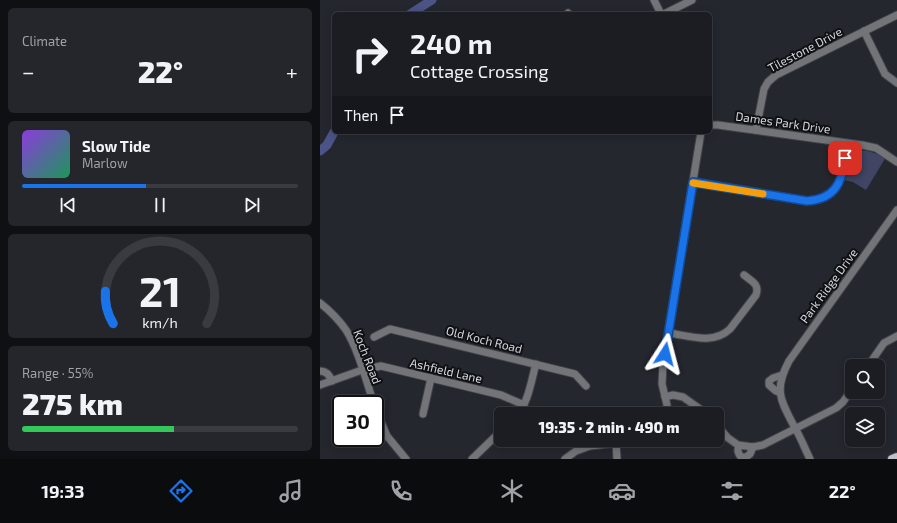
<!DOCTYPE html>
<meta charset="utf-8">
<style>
:root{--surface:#1c1d23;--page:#25262b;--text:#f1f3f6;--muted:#a0a2a6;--line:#3a3b41;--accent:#1a73e8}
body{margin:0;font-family:"Exo 2",sans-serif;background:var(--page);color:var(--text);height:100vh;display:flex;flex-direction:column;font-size:15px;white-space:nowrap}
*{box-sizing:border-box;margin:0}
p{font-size:13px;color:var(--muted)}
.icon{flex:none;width:22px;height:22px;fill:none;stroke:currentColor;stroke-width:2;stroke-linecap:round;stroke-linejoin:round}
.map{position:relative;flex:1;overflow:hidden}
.details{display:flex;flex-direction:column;gap:8px;padding:8px;background:#0f1013;width:320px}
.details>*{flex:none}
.hud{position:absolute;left:12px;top:12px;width:380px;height:122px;border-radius:6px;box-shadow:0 2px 10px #0003,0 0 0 1px var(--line);background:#1c1d23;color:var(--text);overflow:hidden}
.tools{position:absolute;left:525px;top:359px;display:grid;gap:8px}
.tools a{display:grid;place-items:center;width:40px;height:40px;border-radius:6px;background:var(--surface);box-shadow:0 2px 10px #0003,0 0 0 1px var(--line);font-size:20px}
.speed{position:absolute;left:12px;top:395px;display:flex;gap:8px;font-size:20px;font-weight:700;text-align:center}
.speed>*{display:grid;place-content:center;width:52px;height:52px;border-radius:50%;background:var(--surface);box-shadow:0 2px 10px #0003,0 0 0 1px var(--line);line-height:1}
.speed .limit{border:2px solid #111;border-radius:6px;background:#fff;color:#111}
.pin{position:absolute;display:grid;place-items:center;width:34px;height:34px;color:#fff;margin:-17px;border-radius:8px;box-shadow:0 2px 6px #0006}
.me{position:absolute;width:44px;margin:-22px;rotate:9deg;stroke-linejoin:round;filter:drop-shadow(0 0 3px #0008)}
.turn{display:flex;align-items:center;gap:14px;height:84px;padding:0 12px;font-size:18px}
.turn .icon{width:52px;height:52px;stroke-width:2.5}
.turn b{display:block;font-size:28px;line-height:34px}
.then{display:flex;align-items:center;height:38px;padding:0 12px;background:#0003;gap:8px;font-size:15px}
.big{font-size:30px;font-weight:800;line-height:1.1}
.details .widget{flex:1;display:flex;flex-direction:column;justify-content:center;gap:6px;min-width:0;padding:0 14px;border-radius:6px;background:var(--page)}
.details .dial{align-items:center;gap:0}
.dial svg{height:104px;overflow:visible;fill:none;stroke:var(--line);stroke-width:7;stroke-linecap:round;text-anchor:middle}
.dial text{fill:var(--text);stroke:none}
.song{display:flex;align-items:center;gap:12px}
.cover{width:48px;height:48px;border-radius:6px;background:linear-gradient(135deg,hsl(270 70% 55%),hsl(150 70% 35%))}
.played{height:4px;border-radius:2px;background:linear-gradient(90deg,var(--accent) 45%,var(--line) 45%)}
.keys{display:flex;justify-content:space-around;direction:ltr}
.heat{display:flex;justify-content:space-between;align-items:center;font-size:22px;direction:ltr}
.charge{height:6px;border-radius:3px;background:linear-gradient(90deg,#34c759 55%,var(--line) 0)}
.trip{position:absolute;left:174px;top:407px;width:230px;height:40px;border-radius:6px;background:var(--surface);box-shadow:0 2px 10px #0003,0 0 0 1px var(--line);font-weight:800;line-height:40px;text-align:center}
.tab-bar{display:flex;height:64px;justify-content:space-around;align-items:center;background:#0b0c0e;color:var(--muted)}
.tab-bar .icon{width:28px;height:28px}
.tab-bar .selected{color:var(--accent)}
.tab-bar b{font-size:18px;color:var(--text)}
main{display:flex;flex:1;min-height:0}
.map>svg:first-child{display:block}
</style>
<main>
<section class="details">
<div class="widget"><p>Climate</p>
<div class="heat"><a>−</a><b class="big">22°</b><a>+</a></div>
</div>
<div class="widget">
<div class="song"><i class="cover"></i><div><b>Slow Tide</b><p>Marlow</p></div></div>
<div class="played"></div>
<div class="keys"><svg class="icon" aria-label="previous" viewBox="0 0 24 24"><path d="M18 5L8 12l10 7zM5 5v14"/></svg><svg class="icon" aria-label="pause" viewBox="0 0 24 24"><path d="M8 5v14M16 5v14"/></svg><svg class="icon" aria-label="next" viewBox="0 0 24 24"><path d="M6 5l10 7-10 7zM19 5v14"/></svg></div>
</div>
<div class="widget dial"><svg viewBox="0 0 100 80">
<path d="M14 69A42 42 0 1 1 86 69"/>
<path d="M14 69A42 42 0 0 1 8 44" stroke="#1a73e8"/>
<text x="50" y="56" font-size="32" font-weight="700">21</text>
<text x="50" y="72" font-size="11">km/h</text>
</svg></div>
<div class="widget"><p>Range · 55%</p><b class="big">275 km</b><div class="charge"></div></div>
</section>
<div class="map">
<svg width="577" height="459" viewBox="0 0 577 459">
<rect width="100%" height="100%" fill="#25272f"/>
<polygon fill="#404564" points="533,150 548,151 566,157 546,190 533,182 524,180 529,153"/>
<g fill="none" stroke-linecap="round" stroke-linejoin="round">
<g stroke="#4c5386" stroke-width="9">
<polyline points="90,14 112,0"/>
<polyline points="0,151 7,145 14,132"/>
</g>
<defs>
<g id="minor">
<polyline points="334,0 341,14"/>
<polyline points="248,13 249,14"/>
<polyline points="344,14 372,0"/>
<polyline points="544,31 565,74 577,83"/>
<polyline points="390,125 398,125 542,145 556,148 577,162"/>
<polyline points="436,130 444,89 448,82 456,75 577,15"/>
<path d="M373,183L487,201C522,198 524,173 527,144"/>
<path d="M0,303C9,310 19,320 26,330C39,351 46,381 54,404"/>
<path d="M349,333C370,336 393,345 410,329L436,295C440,284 431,281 424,275"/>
<polyline points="54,337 70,329 255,374 266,386"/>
<polyline points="548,366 564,343 577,336"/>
<path d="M0,371C6,371 10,376 12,381"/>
<polyline points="0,385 42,370 61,366 181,395 204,405"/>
<polyline points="460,392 456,391 449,385 449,381 453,378 462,375"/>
<polyline points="345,397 353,395 363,397 387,414"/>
<polyline points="55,408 67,436 86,459"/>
<polyline points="103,414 111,378"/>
<path d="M198,414C209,400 211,381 216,364"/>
<polyline points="346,414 347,405 342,384 343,365 381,132"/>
<polyline points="397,422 401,430 408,438 418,445 433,447 443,445 516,408 523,402 532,389"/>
<polyline points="296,443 297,459"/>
<path d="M419,446C417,451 418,453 421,457H426L430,454L433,447"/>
<polyline points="152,459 181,431"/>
<polyline points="245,459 256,451 270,446 323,440"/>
<path d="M490,459C485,449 481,438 475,428C461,401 453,391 469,361L577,210"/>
</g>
<polyline id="major" points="572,459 577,457"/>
</defs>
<use href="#minor" stroke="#41434b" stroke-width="9"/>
<use href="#major" stroke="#41434b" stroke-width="10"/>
<use href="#minor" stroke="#737478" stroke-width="7"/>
<use href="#major" stroke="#bfc1ca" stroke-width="8"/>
</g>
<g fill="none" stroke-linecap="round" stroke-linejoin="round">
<defs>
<path id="route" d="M345,354L373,182L487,201C515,199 522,183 525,158"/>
</defs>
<use href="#route" stroke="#114b97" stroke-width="10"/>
<use href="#route" stroke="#1a73e8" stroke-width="7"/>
<polyline stroke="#f59e0b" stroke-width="7" points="373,183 443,194"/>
</g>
<g text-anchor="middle" stroke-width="4" stroke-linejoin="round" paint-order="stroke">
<g font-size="12" fill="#d6d7dd" stroke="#0f1013">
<text transform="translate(485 50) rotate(-28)" y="4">Tilestone Drive</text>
<text transform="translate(463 123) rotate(8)" y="4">Dames Park Drive</text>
<text transform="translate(509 286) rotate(-54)" y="4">Park Ridge Drive</text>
<text transform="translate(164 340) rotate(14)" y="4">Old Koch Road</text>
<text transform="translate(47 357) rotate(69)" y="4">Koch Road</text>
<text transform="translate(126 371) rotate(13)" y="4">Ashfield Lane</text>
</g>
</g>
</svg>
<div class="tools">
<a><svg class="icon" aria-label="search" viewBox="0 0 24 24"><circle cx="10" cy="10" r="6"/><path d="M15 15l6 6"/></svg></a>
<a><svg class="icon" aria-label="layers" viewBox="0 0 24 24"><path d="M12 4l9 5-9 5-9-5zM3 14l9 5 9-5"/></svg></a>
</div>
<div class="speed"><div class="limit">30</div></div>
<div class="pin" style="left:525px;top:158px;background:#d93025"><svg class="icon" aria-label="arrive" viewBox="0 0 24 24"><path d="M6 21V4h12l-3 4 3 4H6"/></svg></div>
<svg class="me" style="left:345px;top:354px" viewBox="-20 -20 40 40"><path d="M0-17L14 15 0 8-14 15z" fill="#1a73e8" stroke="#fff" stroke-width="4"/></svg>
<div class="trip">19:35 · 2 min · 490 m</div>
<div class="hud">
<div class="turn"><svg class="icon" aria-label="right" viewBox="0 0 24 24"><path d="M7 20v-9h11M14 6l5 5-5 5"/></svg><div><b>240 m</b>Cottage Crossing</div></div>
<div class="then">Then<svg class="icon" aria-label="arrive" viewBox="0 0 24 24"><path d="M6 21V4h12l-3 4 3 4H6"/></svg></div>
</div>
</div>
</main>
<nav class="tab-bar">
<b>19:33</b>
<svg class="icon selected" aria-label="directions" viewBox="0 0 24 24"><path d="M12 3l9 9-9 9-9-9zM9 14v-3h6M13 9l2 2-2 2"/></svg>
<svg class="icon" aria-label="music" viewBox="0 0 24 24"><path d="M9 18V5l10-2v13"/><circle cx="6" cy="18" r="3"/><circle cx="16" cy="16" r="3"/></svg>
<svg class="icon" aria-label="phone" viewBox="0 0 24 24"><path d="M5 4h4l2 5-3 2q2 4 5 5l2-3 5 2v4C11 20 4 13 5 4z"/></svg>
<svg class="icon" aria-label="climate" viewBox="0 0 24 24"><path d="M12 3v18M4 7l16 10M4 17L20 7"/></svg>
<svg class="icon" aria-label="car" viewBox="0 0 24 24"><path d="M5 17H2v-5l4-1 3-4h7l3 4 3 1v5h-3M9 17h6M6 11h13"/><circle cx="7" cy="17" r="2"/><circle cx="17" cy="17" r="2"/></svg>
<svg class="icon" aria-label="filters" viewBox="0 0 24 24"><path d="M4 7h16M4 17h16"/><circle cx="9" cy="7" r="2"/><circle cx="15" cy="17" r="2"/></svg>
<b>22°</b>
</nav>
